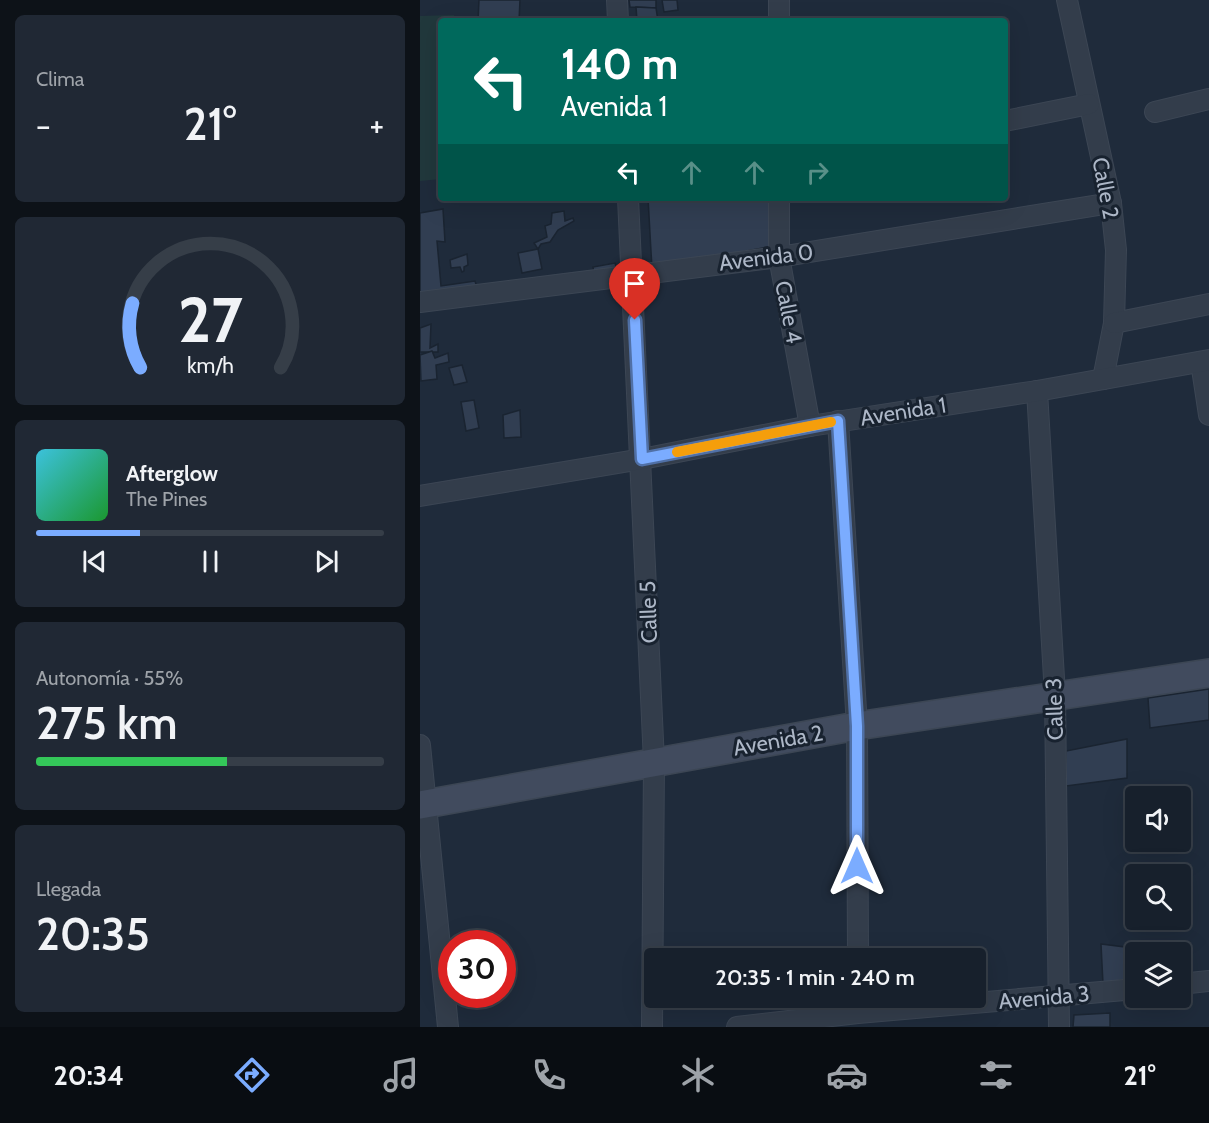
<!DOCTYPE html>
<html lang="es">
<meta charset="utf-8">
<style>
:root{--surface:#17202c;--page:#202834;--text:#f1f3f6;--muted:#9ea3a9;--line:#363e48;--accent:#7bacff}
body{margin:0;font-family:Cabin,sans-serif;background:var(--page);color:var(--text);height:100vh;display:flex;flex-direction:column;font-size:22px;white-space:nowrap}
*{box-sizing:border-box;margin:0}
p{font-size:20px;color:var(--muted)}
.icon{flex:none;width:33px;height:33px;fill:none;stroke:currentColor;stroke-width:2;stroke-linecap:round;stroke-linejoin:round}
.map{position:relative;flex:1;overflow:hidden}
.side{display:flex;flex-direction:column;gap:15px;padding:15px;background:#0d1218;width:420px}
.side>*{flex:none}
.hud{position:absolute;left:18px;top:18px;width:570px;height:183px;border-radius:6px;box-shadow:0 6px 24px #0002,0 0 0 2px var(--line);background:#00695c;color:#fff;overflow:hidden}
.fabs{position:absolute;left:705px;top:786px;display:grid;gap:12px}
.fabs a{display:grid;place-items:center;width:66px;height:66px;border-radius:6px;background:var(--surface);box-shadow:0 6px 24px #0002,0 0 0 2px var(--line);font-size:30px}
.speed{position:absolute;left:18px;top:930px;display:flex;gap:12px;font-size:30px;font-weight:700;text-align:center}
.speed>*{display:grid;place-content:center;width:78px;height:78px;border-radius:50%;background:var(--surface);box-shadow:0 6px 24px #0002,0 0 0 2px var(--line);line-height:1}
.speed .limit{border:9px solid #d22;background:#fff;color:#111}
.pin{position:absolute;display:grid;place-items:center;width:51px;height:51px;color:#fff;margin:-62px -26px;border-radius:50% 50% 50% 0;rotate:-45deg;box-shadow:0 0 6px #0007}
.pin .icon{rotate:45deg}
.me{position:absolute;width:66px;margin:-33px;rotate:0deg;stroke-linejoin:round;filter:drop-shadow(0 0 4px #0008)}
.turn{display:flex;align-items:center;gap:21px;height:126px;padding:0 24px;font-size:27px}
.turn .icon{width:78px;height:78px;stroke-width:2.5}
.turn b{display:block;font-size:42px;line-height:51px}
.lanes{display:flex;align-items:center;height:57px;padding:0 24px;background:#0003;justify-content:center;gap:30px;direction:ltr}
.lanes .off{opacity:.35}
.big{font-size:45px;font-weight:600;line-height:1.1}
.side .tile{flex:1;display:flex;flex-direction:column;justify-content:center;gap:9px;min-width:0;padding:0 21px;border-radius:9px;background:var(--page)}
.side .dial{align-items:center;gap:0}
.dial svg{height:156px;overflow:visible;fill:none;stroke:var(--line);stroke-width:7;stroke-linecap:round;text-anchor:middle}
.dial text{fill:var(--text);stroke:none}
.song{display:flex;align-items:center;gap:18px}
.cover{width:72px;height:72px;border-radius:9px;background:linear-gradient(135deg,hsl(190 70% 55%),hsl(130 70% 35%))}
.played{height:6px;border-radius:3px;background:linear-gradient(90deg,var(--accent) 30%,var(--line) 30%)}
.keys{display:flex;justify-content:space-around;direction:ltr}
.heat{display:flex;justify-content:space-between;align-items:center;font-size:33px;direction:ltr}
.charge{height:9px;border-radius:4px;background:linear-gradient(90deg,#34c759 55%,var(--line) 0)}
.trip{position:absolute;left:224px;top:948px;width:342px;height:60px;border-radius:6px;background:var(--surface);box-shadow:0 6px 24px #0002,0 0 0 2px var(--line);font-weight:600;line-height:60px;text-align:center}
.dock{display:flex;height:96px;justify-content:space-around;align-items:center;background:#090d12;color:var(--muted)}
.dock .icon{width:42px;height:42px}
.dock .selected{color:var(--accent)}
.dock b{font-size:27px;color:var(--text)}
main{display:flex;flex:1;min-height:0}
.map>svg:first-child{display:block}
</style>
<main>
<section class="side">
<div class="tile"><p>Clima</p>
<div class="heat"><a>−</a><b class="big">21°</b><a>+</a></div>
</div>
<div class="tile dial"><svg viewBox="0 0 100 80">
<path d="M14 69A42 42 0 1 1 86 69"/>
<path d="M14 69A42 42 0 0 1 10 36" stroke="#7bacff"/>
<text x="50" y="56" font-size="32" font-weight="700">27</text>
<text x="50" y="72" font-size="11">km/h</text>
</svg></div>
<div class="tile">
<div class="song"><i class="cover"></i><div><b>Afterglow</b><p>The Pines</p></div></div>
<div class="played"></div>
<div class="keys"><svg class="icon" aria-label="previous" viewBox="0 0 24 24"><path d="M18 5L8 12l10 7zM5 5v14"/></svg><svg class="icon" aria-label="pause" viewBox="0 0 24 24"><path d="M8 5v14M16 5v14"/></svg><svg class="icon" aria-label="next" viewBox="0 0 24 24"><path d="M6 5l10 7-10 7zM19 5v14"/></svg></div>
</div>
<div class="tile"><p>Autonomía · 55%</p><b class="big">275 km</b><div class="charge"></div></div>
<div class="tile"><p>Llegada</p><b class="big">20:35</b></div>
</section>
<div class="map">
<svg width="789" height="1027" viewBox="0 0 789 1027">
<rect width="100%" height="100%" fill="#1f2b3b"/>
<polygon fill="#21383c" points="34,15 34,21 21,21 21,179 0,181 0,16"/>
<g fill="#313e52" stroke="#1a2431" stroke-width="1.5">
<polygon points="59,0 100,0 99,21 58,21"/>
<polygon points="209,0 236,0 236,8 210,7"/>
<polygon points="242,0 257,0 258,10 244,12"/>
<polygon points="216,7 236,8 238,21 217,21"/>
<polygon points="228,198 357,198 358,245 232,269"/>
<polygon points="23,209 25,242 17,241 21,286 55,281 58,291 0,299 0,213"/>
<polygon points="144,211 145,221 153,218 154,221 138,230 130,242 121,244 118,249 114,243 127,237 125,226 131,224 132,213"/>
<polygon points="118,249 122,269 102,273 98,253"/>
<polygon points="47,254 48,265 44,267 44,271 42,272 40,267 31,268 30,260"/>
<polygon points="195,263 197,269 174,273 173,267"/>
<polygon points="11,324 10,348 18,344 18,352 0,352 0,328"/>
<polygon points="12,351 15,358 28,353 29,362 16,365 17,379 1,381 0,355"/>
<polygon points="42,365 47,382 34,385 29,368"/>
<polygon points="54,400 59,428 46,431 41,402"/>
<polygon points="100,410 101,437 84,438 83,415"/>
<polygon points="789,689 789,720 730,728 728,698"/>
<polygon points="707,739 707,778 646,786 646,751"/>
<polygon points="681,944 713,948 716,977 683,984"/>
<polygon points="690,1013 690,1027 653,1027 654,1015"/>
</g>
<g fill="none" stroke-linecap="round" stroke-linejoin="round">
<defs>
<g id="street">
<polyline points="197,0 198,21"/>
<polyline points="647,0 691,203 696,250 694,323 683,379"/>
<polyline points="359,21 359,0"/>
<polyline points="735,112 789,99"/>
<polyline points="585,121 669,104"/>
<polyline points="208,198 234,762 232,1027"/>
<polyline points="359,198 359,257 390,426"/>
<polyline points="0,302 359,257 691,203"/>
<polyline points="694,323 789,304"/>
<polyline points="781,362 789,415"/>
<polyline points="617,391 635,695 639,1027"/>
<polyline points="418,421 437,726 438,958"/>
<polyline points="0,496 222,459 390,426 617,391 789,360"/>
<polyline points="0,745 28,1027"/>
<polyline points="760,984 789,981"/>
<polyline points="317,1027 438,1013 716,989"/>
</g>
<polyline id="secondary" points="0,805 437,726 789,673"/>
</defs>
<use href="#street" stroke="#3c4654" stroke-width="22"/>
<use href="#secondary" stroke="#3c4654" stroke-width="30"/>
<use href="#street" stroke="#333d4b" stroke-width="20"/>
<use href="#secondary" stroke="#414b5e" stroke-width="27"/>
</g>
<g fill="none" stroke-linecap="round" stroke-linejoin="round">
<defs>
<polyline id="route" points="215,320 222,459 418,421 437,726 437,866"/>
</defs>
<use href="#route" stroke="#5070a6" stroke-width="15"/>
<use href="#route" stroke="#7bacff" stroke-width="10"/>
<polyline stroke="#f59e0b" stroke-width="10" points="257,452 411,422"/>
</g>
<g text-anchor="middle" stroke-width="6" stroke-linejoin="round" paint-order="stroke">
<g font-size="22" fill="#adb7c7" stroke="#18222f">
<text transform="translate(686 188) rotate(79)" y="8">Calle 2</text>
<text transform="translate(346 257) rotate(-7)" y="8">Avenida 0</text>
<text transform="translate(369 312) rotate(79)" y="8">Calle 4</text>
<text transform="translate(483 411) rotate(-9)" y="8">Avenida 1</text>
<text transform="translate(228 612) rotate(-92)" y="8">Calle 5</text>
<text transform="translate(634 709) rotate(-92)" y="8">Calle 3</text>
<text transform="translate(358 740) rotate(-10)" y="8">Avenida 2</text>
<text transform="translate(624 997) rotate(-5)" y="8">Avenida 3</text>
</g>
</g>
</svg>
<div class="fabs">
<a><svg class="icon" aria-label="sound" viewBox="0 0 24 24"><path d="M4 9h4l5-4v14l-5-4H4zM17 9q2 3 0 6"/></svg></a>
<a><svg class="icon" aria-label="search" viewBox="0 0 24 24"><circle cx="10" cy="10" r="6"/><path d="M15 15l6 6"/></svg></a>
<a><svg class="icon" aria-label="layers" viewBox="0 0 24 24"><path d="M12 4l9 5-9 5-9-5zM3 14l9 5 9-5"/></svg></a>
</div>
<div class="speed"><div class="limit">30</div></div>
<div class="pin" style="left:215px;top:320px;background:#d93025"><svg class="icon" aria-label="arrive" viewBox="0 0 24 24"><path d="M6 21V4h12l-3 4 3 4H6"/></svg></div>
<svg class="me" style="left:437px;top:866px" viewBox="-20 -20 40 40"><path d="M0-17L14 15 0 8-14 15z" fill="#7bacff" stroke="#fff" stroke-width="4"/></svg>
<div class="trip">20:35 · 1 min · 240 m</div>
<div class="hud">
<div class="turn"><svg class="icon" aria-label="left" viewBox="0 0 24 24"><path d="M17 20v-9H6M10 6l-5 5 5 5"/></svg><div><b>140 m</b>Avenida 1</div></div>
<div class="lanes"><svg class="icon" aria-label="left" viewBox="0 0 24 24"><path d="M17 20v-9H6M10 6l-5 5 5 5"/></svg><svg class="icon off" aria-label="ahead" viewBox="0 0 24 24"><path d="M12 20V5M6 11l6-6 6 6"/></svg><svg class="icon off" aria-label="ahead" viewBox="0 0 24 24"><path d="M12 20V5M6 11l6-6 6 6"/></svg><svg class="icon off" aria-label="right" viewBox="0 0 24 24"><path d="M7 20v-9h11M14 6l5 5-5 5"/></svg></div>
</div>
</div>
</main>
<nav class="dock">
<b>20:34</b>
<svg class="icon selected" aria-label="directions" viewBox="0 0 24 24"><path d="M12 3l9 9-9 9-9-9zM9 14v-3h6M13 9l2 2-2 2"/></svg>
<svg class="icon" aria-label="music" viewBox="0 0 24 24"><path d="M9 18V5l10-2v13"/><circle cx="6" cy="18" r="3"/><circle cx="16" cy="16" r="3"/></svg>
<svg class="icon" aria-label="phone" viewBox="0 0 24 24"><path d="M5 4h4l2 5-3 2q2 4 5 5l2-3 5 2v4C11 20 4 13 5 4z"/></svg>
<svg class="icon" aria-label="climate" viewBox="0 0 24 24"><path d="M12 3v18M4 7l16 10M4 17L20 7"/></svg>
<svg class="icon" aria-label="car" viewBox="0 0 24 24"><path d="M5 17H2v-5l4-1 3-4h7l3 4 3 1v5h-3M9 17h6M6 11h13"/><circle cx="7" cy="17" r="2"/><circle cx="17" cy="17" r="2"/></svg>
<svg class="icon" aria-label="filters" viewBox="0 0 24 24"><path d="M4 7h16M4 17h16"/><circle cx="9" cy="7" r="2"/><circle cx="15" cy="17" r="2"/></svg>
<b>21°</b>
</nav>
